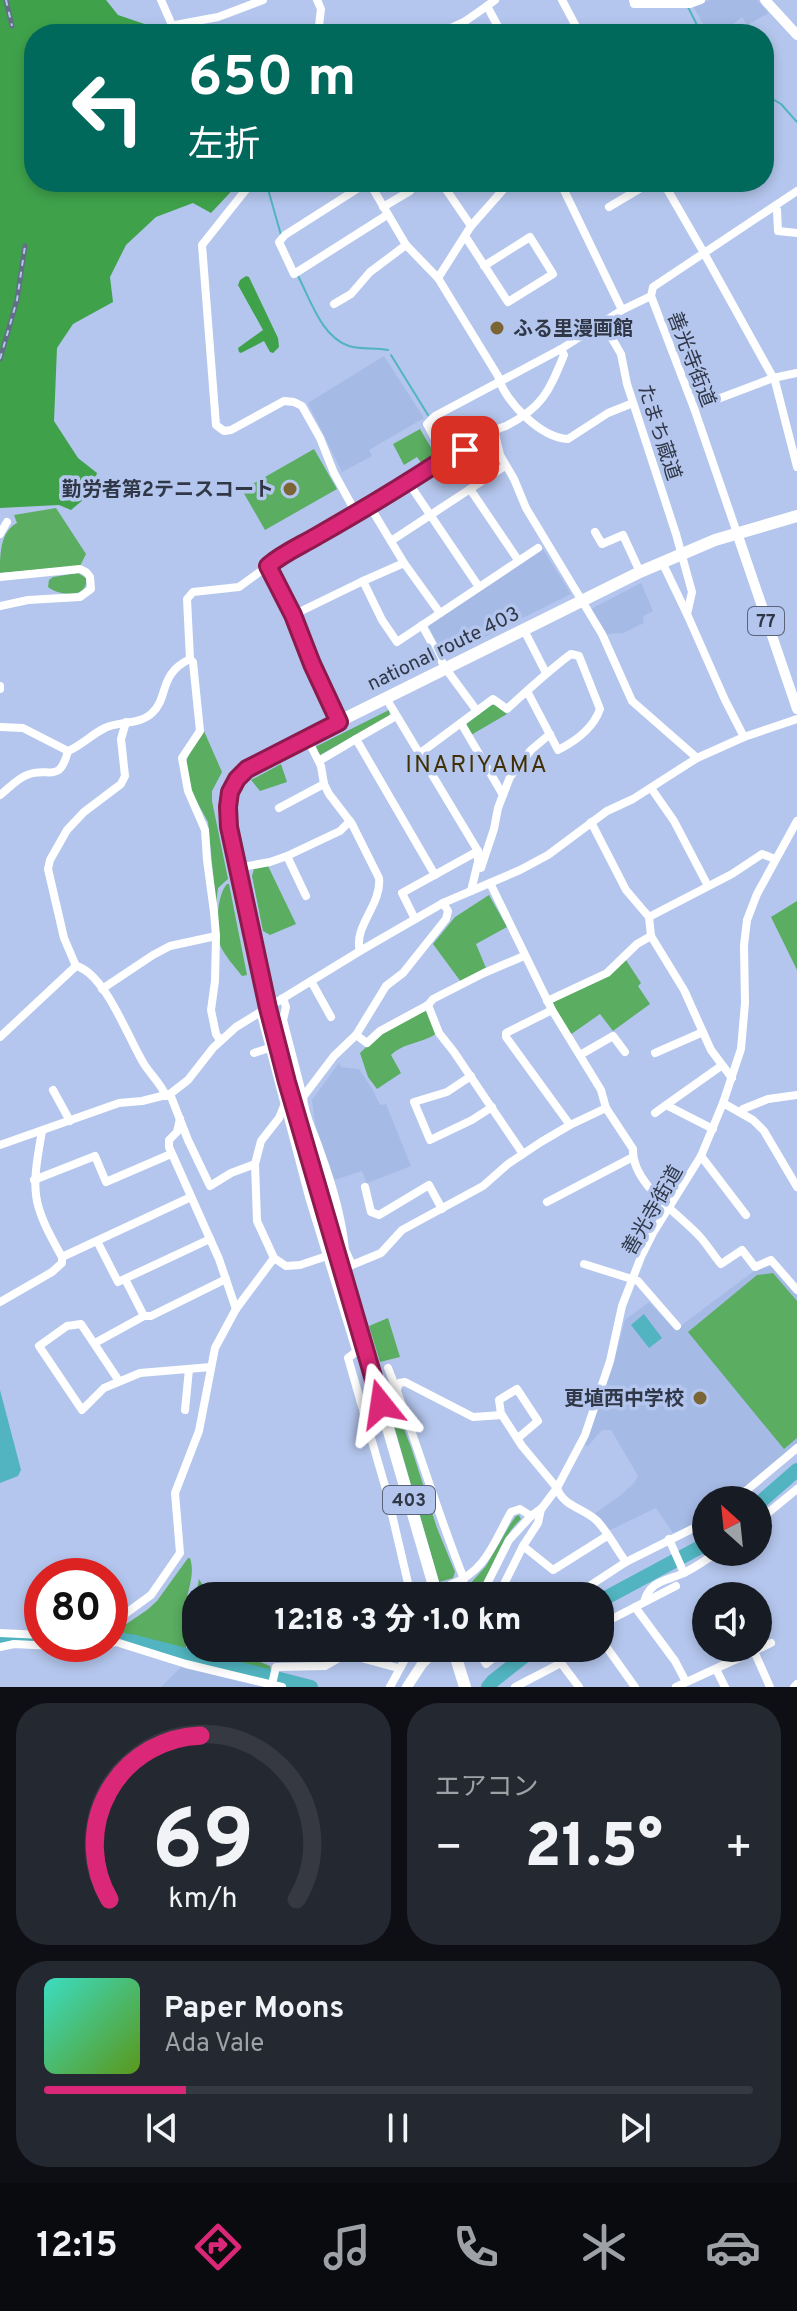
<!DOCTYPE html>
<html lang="ja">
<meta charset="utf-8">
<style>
:root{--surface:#171b24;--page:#242831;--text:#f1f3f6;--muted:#9ea1a6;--line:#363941;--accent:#db2777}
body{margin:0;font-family:Overpass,"Noto Sans JP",sans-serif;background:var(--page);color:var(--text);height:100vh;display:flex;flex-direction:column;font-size:30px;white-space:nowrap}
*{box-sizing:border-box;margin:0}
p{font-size:26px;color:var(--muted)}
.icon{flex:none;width:44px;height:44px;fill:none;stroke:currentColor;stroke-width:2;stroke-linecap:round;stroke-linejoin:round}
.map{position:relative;height:1687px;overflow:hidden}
.drawer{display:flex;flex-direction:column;gap:16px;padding:16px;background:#0d0f14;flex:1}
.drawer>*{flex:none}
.hud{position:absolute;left:24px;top:24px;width:750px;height:168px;border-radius:32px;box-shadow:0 4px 12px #0003;background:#00695c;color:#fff;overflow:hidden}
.needle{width:52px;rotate:333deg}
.controls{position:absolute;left:692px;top:1486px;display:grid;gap:16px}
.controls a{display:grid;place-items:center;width:80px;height:80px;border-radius:50%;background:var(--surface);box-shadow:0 4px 12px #0003;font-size:40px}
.speed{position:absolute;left:24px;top:1558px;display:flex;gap:16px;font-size:40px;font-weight:700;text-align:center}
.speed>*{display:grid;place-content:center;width:104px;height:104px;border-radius:50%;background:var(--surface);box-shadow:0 4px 12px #0003;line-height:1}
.speed .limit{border:12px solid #d22;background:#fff;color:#111}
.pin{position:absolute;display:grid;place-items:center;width:68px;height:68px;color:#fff;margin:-34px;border-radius:16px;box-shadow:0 4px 12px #0006}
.me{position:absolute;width:88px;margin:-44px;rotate:345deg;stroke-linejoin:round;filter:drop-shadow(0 0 6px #0008)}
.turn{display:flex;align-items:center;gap:28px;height:168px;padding:0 32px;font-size:36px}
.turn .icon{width:104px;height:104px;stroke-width:2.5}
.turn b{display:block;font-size:56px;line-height:68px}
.big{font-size:60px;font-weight:800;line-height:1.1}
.drawer .card{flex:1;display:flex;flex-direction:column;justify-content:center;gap:12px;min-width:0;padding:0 28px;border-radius:32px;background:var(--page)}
.drawer .dial{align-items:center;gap:0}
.dial svg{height:208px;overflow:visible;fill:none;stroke:var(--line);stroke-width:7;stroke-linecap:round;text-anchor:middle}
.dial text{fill:var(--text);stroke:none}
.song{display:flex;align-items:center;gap:24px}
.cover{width:96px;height:96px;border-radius:12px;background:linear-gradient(135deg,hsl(170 70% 55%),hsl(90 70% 35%))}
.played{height:8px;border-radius:4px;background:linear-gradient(90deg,var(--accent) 20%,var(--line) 20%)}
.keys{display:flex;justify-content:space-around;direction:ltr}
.heat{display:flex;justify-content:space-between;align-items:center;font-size:44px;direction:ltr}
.drawer .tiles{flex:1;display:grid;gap:16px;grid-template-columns:1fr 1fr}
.card:last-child{grid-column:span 2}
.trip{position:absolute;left:182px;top:1582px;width:432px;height:80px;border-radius:32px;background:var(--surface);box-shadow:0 4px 12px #0003;font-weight:800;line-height:80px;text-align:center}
.menu{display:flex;height:128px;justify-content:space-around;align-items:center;background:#090b0e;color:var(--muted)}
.menu .icon{width:56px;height:56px}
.menu .current{color:var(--accent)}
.menu b{font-size:36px;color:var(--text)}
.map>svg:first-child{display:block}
</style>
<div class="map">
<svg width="797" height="1687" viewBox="0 0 797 1687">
<rect width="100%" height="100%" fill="#b4c6ed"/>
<g fill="#a5bae5">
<polygon points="710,0 757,0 769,13 747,25 742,17 721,34 709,34 693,6"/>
<polygon points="384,356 424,418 369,450 372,456 342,472 308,403"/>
<polygon points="543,549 571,594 444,657 429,627 429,625"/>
<polygon points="641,583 653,611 643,616 644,623 621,634 620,633 605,634 591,609"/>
<polygon points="339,1063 341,1067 359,1069 373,1090 380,1105 386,1104 411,1166 367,1183 362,1171 332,1181 315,1123 312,1100"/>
<polygon points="772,1266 797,1295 797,1445 729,1500 706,1500 706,1519 673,1533 656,1508 608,1531 594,1514 621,1495 634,1483 638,1476 611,1430 602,1430 588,1446 585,1445 613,1366 625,1320 649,1302 675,1330 754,1271"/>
<polygon points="181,1667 262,1687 161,1687"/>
</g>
<g fill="#5aad61">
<polygon points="420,429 433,451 432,458 422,464 417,457 404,465 393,444"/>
<polygon points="314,449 337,489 265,530 242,490"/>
<path d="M56,508L86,554L80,566L0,573C0,554 0,532 17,523L14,515Z"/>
<path d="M78,573L86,578C89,599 59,596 48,587L49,580L53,577Z"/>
<polygon points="491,705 496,705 507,714 471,735 466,726 467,723"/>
<polygon points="389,710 390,716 320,755 315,747"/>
<polygon points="204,731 222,772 212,791 212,801 228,879 218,888 216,904 208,822 191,791 186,762 189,754"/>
<polygon points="281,764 287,782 260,791 251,780"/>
<polygon points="268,866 296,924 270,935 263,931 252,876 254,869"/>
<path d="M227,884H229L247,975L242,976C235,967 224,955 220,945C215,931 217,894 227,884Z"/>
<polygon points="489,895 507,927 476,944 486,968 461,982 433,944 455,917"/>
<polygon points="797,901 797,970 771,917"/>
<polygon points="626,960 641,983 638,986 650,1004 613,1031 600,1014 570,1035 553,1004 553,1002"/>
<path d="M427,1011L436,1034C422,1043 403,1043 391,1055L401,1073L377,1089L368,1077L360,1053L377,1037L421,1012Z"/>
<polygon points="773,1273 797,1301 797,1438 784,1449 688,1332 757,1275"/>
<polygon points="388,1318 400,1357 380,1362 369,1326"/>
<polygon points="391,1396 411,1447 437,1528 455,1572 453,1578 439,1582 386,1398"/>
<path d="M519,1515L521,1519C498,1540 493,1573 474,1596L470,1584L486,1566L511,1523L516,1516Z"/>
<path d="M188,1558H190C196,1576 186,1592 185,1611C184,1624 187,1637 186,1651L110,1635L147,1610L157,1601Z"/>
<polygon points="199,1579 209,1596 196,1596 196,1648 248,1648 258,1661 270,1666 271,1672 192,1653 194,1631 193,1612"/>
</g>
<g fill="#3fa24b">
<polygon points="0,0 106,0 118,15 174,34 34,34 34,182 240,182 211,213 193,203 156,217 126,245 110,277 113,302 73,324 57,348 54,421 78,458 97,473 90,494 71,510 59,505 0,508"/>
<polygon points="246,276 249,277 278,338 279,347 273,353 270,352 264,341 241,353 239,352 238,348 263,330 238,285 240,280"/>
</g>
<g fill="#51b4c0">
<polygon points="644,1314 662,1338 649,1348 631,1325"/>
<polygon points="0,1390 21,1470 18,1476 0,1483"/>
</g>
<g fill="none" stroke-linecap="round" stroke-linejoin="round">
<g stroke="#51b4c0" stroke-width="2">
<polyline points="688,7 700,31"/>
<polyline points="324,34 324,29"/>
<polyline points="764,94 781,104 797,122"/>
<polyline points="266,182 281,235"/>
<path d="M297,274C310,298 321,337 349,346C362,350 375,347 388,350"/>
<polyline points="391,355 428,415"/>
</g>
<g stroke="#51b4c0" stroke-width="14">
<polyline points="758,1504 797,1470"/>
<polyline points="600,1601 706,1544"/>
<polyline points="110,1638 135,1642 311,1687"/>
<polyline points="0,1643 14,1640 42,1640"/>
<polyline points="488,1687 493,1681 535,1648"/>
</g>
<polyline stroke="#9aa9cc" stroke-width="8" stroke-dasharray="8 4" stroke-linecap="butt" points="421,1593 450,1585"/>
<g stroke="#fff" stroke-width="8">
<polyline points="161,0 172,25 175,25 218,17 263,0"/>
<polyline points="317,0 321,9 318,34"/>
<polyline points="495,0 487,6 502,34"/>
<polyline points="562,0 580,34"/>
<polyline points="633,0 634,4 690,4 701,0"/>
<polyline points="438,34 464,22 487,6"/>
<polyline points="252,182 202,245 216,425 224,431 231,430 284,401 294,402 302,406 320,438 334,473 356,513"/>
<polyline points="368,182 285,235 279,242 294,274 387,215"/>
<path d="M369,182L406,245L438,278L498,376C504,401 541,438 568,439L608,413L633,403"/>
<polyline points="441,182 471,226"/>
<polyline points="560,182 622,310"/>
<polyline points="663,182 704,253 653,287 651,296 694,408 737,533"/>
<polyline points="797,191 704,253 775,381 797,467"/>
<polyline points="775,206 777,210 778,231 797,233"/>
<polyline points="383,207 410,191"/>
<polyline points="609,207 651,182"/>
<polyline points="465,236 508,302 553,274 530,237 484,266"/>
<polyline points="438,278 471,226 510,182"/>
<polyline points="334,304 351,294 370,272 406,245"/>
<polyline points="603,323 621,354 627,384 676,534 692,592 687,614 725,700 744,737"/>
<polyline points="694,408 773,378 797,373"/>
<polyline points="494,430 500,455 514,479 526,508 602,634 632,701 697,758"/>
<polyline points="465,450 496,471"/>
<path d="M443,454C463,453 472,442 488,433C494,430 500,428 506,426C543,407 549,391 564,355L561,349"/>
<polyline points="408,482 479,587"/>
<polyline points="470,489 518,560"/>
<polyline points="369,505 404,563 440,613"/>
<polyline points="595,532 602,544 623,535 640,572"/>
<polyline points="0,534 7,522"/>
<polyline points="391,541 505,466"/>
<polyline points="662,562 687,614"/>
<polyline points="404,563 363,581 382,620 397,642 538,548"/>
<polyline points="268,566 293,615 312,664 339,722"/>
<polyline points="0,577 80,569 86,572 90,577 91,589 80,597 28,600 0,606"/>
<polyline points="293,615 363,581"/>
<polyline points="422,625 446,669 477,711"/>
<polyline points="524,630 546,673"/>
<polyline points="0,686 0,689"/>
<polyline points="386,698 478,851 478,862 471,891"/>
<polyline points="396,716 356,739 435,875"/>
<polyline points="461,723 503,795"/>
<path d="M0,727L23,728L68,751C82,745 92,734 105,728C119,721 140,725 152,713C169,698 158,674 190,659"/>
<path d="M307,738L321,766L324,784L329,794L352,824L379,878C382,905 353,926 360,951"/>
<path d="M419,754L493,699L507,709C528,690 548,671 571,654L579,656L600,709C593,729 576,741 558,750L527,691"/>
<polyline points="319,761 356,739"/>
<polyline points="651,788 674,821 708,886"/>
<path d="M0,795C8,789 18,778 27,775C49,766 59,785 68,751"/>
<polyline points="279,808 324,784"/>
<polyline points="591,822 626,890 649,917 651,936 684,990 711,1050 732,1078"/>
<polyline points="287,856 306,896"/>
<polyline points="237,868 270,862 287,856 340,831 350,821"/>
<polyline points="481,868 494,829 498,808 510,777 531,750 550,734"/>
<path d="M490,883L552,1010L601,1090L606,1108L633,1149C631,1184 681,1215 701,1238C708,1246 714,1256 721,1264L742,1250L755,1267L771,1260L797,1290"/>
<polyline points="649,917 732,874 762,854 775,859"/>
<polyline points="415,919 402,893 478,851"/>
<path d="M76,966C105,973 129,1040 144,1064C151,1075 161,1084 166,1096"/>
<polyline points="311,981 331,1017"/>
<polyline points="102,989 153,955 170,946 216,936"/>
<path d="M283,998L286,1007L283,1020L303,1097C304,1116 314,1132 320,1151C331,1181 342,1218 345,1250"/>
<polyline points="547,1001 607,973 637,944 651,936"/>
<polyline points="428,1005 439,1033 454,1052 523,1154"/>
<polyline points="552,1010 506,1033 506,1037 570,1125"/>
<polyline points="262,1018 309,1197 356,1350"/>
<polyline points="356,1035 367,1043 380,1031 428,1005 433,999 484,973 524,956"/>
<polyline points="0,1037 76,966 64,938 48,869 50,860 67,830 84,812 121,784 125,776 121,739 126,722"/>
<polyline points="220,1040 216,1034 211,1010 215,981 216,936 214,912 207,860 205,830 188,791 182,758 200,731 193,662 190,659 187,599 193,592 239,587 294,547 314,538 442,460 443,454 427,424 435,416 561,349 622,310 651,296"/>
<polyline points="254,1053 269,1048"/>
<polyline points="655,1053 703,1032"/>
<polyline points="580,1055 613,1036 625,1052"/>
<polyline points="471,1076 447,1092 414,1102 430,1140 472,1120 492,1107"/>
<polyline points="53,1090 70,1121"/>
<polyline points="170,1094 188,1140 210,1186 231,1173 255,1164"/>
<polyline points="723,1103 753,1120 764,1131 797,1187"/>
<polyline points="740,1112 743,1109 768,1099 797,1095"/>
<polyline points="655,1113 666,1105"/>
<polyline points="180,1119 177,1132 169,1140 169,1147 219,1259 236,1309"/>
<polyline points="713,1129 666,1105 721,1066"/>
<polyline points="0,1145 119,1103 142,1101 170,1094 188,1080 213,1048 236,1027 360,951 443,903 520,870 548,855 607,811 633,799 697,758 744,737 797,719"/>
<polyline points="701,1156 746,1215"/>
<polyline points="34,1180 95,1156 106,1182 171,1154"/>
<polyline points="365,1187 371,1212 379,1215 429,1185 442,1209"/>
<polyline points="547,1202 633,1157"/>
<polyline points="97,1241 118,1282 210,1239"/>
<polyline points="62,1257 191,1197"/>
<polyline points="274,1258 286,1266 300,1265 345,1250 352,1265 381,1253 402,1230 483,1186 508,1164 541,1142 570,1125 606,1108"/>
<polyline points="584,1264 638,1281 677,1326"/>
<polyline points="125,1279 144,1316 151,1316 226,1279"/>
<path d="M0,1302L52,1272L62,1263V1257C31,1202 31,1193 42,1131"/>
<polyline points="95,1343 144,1316"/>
<polyline points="361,1348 348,1358 387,1493 411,1596"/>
<path d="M388,1368C416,1438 436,1510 464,1579"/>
<polyline points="119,1381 81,1324 67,1326 39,1346 82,1410 104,1388 140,1373 211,1367"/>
<path d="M360,1400L397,1390L399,1383L405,1382L473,1417L502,1415L522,1446L557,1488C563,1506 583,1508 596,1520C606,1529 617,1550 626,1562"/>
<polyline points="185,1410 189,1369"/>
<polyline points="501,1414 499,1400 517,1389 538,1421 518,1438"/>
<polyline points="735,1500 797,1448"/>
<polyline points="758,1521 797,1489"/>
<polyline points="669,1539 684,1573"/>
<polyline points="523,1546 553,1570 607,1536"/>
<path d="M450,1585C486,1571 493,1544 511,1512L520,1509L531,1516"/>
<polyline points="481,1596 509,1540 531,1516 542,1508 557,1488 585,1435 610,1361 622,1306 641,1257 653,1233 701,1156 723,1103 741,1049 745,1003 744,945 747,920 757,894 797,821"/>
<polyline points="498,1596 523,1546 538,1523 541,1509"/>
<polyline points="574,1596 626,1562 706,1522"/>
<path d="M644,1602C650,1580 667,1581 684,1573C696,1567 707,1559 718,1552"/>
<polyline points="635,1607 675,1661 686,1682"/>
<polyline points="110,1625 151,1595 180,1553 175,1493 199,1431 215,1348 236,1309 274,1258 257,1221 255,1164 261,1141 279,1118 284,1106 303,1097 334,1056 356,1035 386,986 403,973 446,919 448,911 443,903"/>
<polyline points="600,1625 676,1586"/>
<polyline points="0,1633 42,1635"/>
<polyline points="600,1638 635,1687"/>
<polyline points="110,1643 116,1642 186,1664 282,1687"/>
<polyline points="0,1647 14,1644 55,1646 90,1644"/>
<polyline points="476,1648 486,1664 506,1648"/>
<polyline points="721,1648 728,1663"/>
<polyline points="754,1651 771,1643"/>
<polyline points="561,1663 579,1687"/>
<polyline points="716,1669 725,1687"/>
<polyline points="272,1684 276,1667 325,1666 346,1654 398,1668"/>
<polyline points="390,1687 411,1648"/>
<polyline points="515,1687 561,1663 555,1652 561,1648"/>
<polyline points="676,1687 754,1651 770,1687"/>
<polyline points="794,1687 797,1684"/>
</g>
<g stroke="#fff" stroke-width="10">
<polyline points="765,0 797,35"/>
<polyline points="737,533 797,709"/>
<polyline points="407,1687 422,1664 438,1648"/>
</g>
<g stroke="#fff" stroke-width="12">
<path d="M437,1596L287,1082L268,1008L229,827C227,799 231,777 257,762L640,572L715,540L797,516"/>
<polyline points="453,1648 465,1687"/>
</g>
<defs>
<g id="rail">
<polyline points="6,0 12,26"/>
<polyline points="0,359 17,300 25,246"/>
</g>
</defs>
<use href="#rail" stroke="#626d86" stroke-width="5"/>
<use href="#rail" stroke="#b4c6ed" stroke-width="2" stroke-dasharray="6" stroke-linecap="butt"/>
</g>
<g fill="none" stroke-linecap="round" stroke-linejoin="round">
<defs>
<path id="route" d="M381,1404L287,1082L268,1008L229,827L228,807L230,792L237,779L247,769L339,722L312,664L293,615L268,566C283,553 300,546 317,536C359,512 401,487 442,460L443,454L465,450"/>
</defs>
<use href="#route" stroke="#8e194d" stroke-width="20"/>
<use href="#route" stroke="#db2777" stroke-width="14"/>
</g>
<g fill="#7b6535" stroke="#b4c6ed" stroke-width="3">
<circle cx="497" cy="328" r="8"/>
<circle cx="290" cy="489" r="8"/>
<circle cx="700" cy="1398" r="8"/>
</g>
<g text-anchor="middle" stroke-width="7" stroke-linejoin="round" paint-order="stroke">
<g fill="#b4c6ed" stroke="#586279" stroke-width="2">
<rect x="748" y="607" width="36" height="28" rx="6"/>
<rect x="383" y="1486" width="52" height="28" rx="6"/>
</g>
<g font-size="18" font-weight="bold" fill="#303747">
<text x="766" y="627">77</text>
<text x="409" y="1506">403</text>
</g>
<g font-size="20" font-weight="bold" fill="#303747" stroke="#b4c6ed" text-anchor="end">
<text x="513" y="335" text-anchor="start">ふる里漫画館</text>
<text x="274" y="496">勤労者第2テニスコート</text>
<text x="684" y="1405">更埴西中学校</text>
</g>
<g font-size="20" fill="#303747" stroke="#b4c6ed">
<text transform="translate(692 359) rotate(69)" y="7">善光寺街道</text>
<text transform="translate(660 432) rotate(72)" y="7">たまち蔵道</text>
<text transform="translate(443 648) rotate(-26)" y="7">national route 403</text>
<text transform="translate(652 1210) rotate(-60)" y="7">善光寺街道</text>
</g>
<g font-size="24" letter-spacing="2" fill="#403006" stroke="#b4c6ed">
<text x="477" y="772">INARIYAMA</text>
</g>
</g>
</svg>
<div class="controls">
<a><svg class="needle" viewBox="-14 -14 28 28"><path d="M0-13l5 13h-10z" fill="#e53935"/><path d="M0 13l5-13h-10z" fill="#9ea1a6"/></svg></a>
<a><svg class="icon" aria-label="sound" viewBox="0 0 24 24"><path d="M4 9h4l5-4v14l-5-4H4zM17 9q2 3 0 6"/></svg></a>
</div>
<div class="speed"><div class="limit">80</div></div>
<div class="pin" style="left:465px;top:450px;background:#d93025"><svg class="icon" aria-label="arrive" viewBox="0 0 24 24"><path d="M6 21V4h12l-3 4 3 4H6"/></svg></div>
<svg class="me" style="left:381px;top:1404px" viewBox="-20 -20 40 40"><path d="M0-17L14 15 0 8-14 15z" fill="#db2777" stroke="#fff" stroke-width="4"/></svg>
<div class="trip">12:18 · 3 分 · 1.0 km</div>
<div class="hud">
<div class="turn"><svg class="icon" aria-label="left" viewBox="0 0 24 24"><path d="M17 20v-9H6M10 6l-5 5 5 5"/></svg><div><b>650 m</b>左折</div></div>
</div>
</div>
<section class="drawer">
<div class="tiles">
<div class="card dial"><svg viewBox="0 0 100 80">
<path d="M14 69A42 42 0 1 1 86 69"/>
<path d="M14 69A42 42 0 0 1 49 6" stroke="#db2777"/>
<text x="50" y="56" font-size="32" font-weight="700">69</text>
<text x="50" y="72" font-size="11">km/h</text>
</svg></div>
<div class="card"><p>エアコン</p>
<div class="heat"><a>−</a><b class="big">21.5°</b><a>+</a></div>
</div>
<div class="card">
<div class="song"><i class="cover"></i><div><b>Paper Moons</b><p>Ada Vale</p></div></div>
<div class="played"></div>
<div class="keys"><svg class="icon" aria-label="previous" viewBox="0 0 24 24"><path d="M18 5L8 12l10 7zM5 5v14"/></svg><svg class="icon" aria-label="pause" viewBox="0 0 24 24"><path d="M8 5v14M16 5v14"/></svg><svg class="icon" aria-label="next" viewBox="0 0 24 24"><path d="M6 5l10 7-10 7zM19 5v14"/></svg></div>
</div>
</div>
</section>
<nav class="menu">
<b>12:15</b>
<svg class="icon current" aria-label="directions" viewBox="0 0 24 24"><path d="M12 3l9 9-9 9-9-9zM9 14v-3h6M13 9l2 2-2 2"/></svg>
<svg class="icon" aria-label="music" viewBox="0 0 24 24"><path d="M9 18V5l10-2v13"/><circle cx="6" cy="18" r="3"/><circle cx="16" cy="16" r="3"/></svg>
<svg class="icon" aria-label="phone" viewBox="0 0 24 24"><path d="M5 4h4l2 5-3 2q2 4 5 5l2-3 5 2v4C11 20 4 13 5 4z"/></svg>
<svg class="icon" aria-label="climate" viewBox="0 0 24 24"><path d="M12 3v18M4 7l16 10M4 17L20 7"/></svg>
<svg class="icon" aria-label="car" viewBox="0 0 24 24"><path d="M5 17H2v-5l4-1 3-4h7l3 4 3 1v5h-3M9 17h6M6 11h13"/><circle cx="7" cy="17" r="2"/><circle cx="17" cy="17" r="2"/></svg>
</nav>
